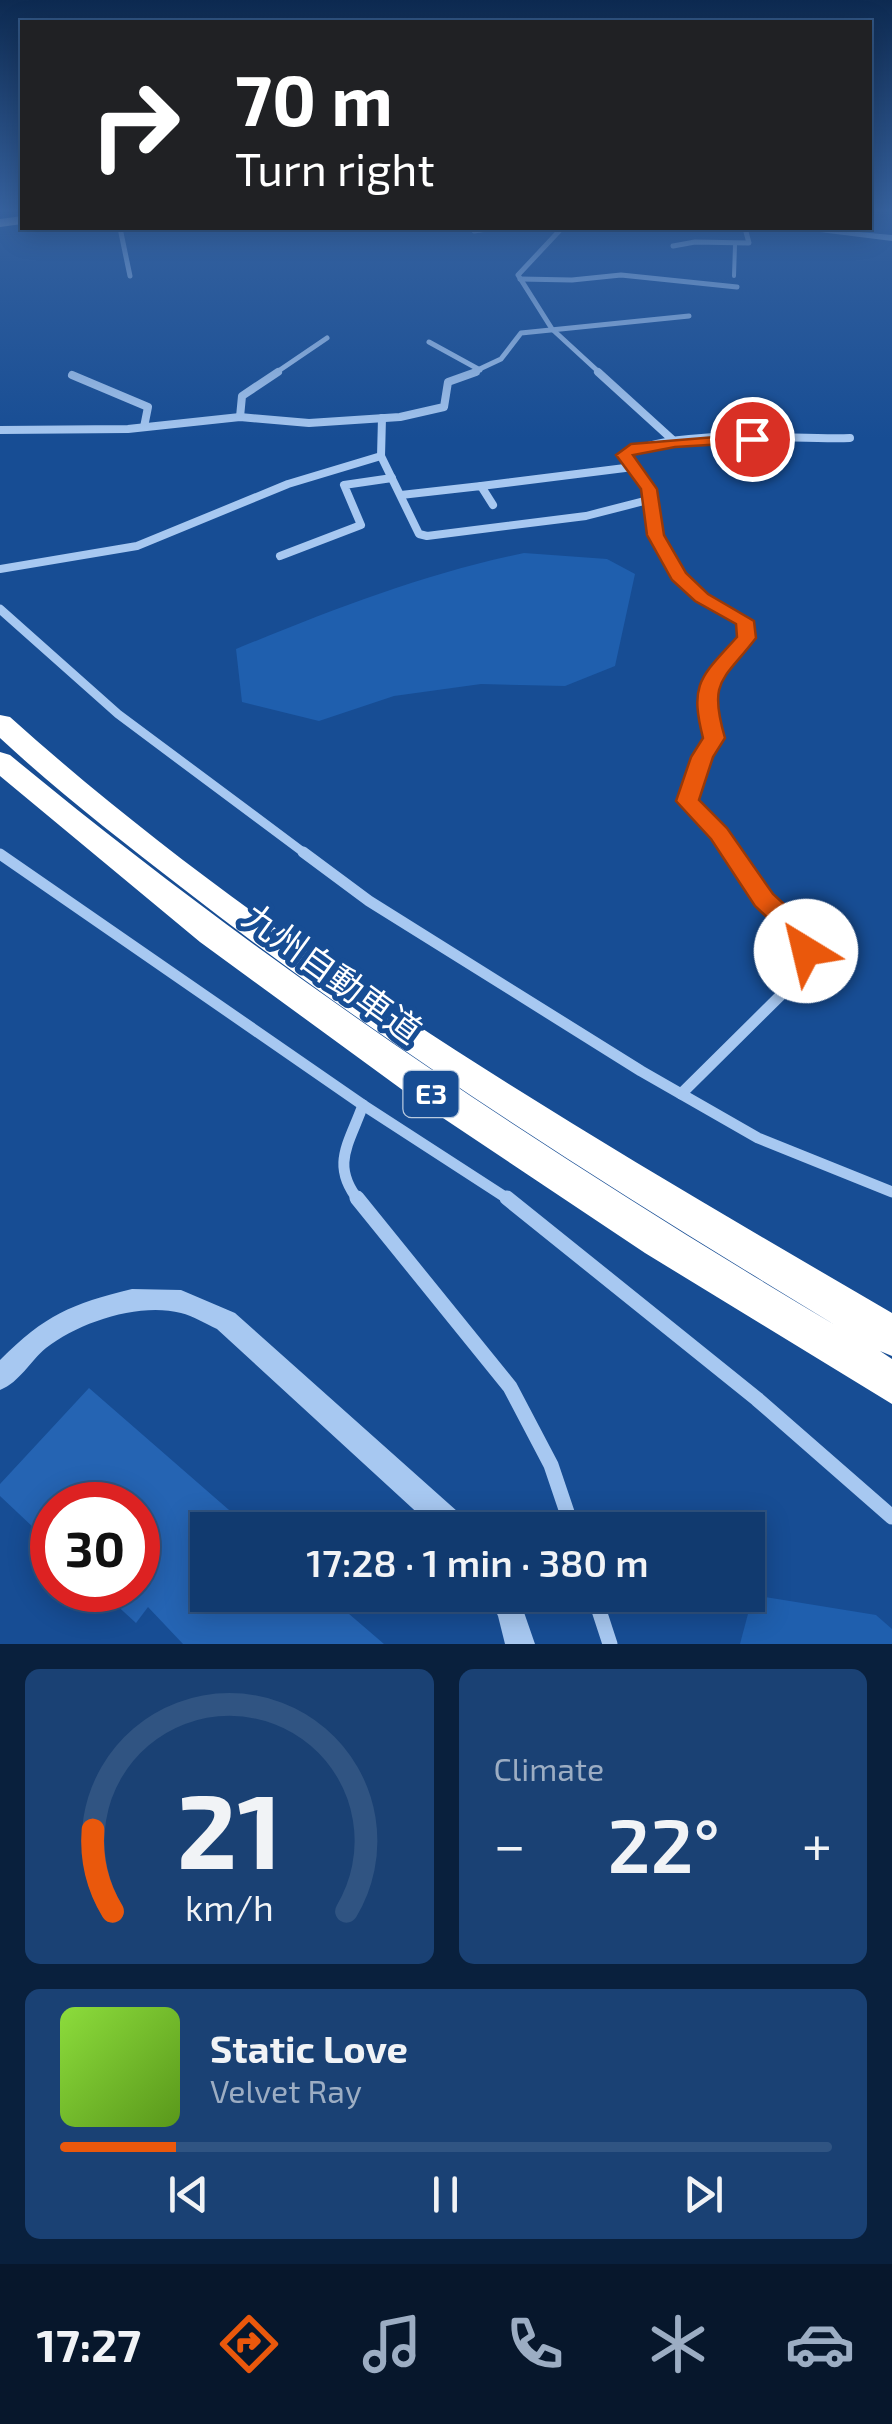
<!DOCTYPE html>
<meta charset="utf-8">
<style>
:root{--surface:#113a6f;--page:#1a4174;--text:#f1f3f6;--muted:#9cadc3;--line:#305482;--accent:#ea580c}
body{margin:0;font-family:"Exo 2","Noto Sans JP",sans-serif;background:var(--page);color:var(--text);height:100vh;display:flex;flex-direction:column;font-size:38px;white-space:nowrap}
*{box-sizing:border-box;margin:0}
p{font-size:32px;color:var(--muted)}
.icon{flex:none;width:55px;height:55px;fill:none;stroke:currentColor;stroke-width:2;stroke-linecap:round;stroke-linejoin:round}
.map{position:relative;height:1644px;overflow:hidden}
.drawer{display:flex;flex-direction:column;gap:25px;padding:25px;background:#09203d;flex:1}
.drawer>*{flex:none}
.hud{position:absolute;left:20px;top:20px;width:852px;height:210px;border-radius:0px;box-shadow:0 5px 25px #0003,0 0 0 2px var(--line);background:#202124;color:#fff;overflow:hidden}
.speed{position:absolute;left:30px;top:1482px;display:flex;gap:20px;font-size:50px;font-weight:700;text-align:center}
.speed>*{display:grid;place-content:center;width:130px;height:130px;border-radius:50%;background:var(--surface);box-shadow:0 5px 25px #0003,0 0 0 2px var(--line);line-height:1}
.speed .limit{border:15px solid #d22;background:#fff;color:#111}
.pin{position:absolute;display:grid;place-items:center;width:85px;height:85px;color:#fff;margin:-42px;border:5px solid #fff;border-radius:50%;box-shadow:0 2px 10px #0007}
.me{position:absolute;width:110px;margin:-55px;rotate:324deg;stroke-linejoin:round;filter:drop-shadow(0 0 8px #0008)}
.turn{display:flex;align-items:center;gap:35px;height:210px;padding:0 50px;font-size:45px}
.turn .icon{width:130px;height:130px;stroke-width:2.5}
.turn b{display:block;font-size:70px;line-height:85px}
.big{font-size:75px;font-weight:600;line-height:1.1}
.drawer .widget{flex:1;display:flex;flex-direction:column;justify-content:center;gap:15px;min-width:0;padding:0 35px;border-radius:15px;background:var(--page)}
.drawer .dial{align-items:center;gap:0}
.dial svg{height:260px;overflow:visible;fill:none;stroke:var(--line);stroke-width:7;stroke-linecap:round;text-anchor:middle}
.dial text{fill:var(--text);stroke:none}
.song{display:flex;align-items:center;gap:30px}
.cover{width:120px;height:120px;border-radius:15px;background:linear-gradient(135deg,hsl(90 70% 55%),hsl(90 70% 35%))}
.played{height:10px;border-radius:5px;background:linear-gradient(90deg,var(--accent) 15%,var(--line) 15%)}
.keys{display:flex;justify-content:space-around;direction:ltr}
.heat{display:flex;justify-content:space-between;align-items:center;font-size:55px;direction:ltr}
.drawer .tiles{flex:1;display:grid;gap:25px;grid-template-columns:1fr 1fr}
.widget:last-child{grid-column:span 2}
.trip{position:absolute;left:190px;top:1512px;width:575px;height:100px;border-radius:0px;background:var(--surface);box-shadow:0 5px 25px #0003,0 0 0 2px var(--line);font-weight:600;line-height:100px;text-align:center}
.tabs{display:flex;height:160px;justify-content:space-around;align-items:center;background:#07172c;color:var(--muted)}
.tabs .icon{width:70px;height:70px}
.tabs .active{color:var(--accent)}
.tabs b{font-size:45px;color:var(--text)}
.map>svg:first-child{display:block}
</style>
<div class="map">
<svg width="892" height="1644" viewBox="0 0 892 1644">
<rect width="100%" height="100%" fill="#174d94"/>
<g fill="#1f5fae">
<path d="M524,553L607,559L635,574L615,666L565,686L481,684L394,696L319,721L242,702L236,649C331,610 423,574 524,553Z"/>
<polygon points="753,1595 876,1615 892,1629 892,1644 740,1644"/>
</g>
<polygon fill="#2564b3" points="89,1388 252,1530 208,1530 208,1595 327,1595 384,1644 183,1644 148,1607 136,1623 100,1590 138,1590 138,1505 52,1505 52,1545 0,1496 0,1484"/>
<g fill="none" stroke-linecap="round" stroke-linejoin="round">
<polyline stroke="#a7c8f1" stroke-width="4" points="734,276 735,245"/>
<g stroke="#a7c8f1" stroke-width="5">
<polyline points="120,228 130,276"/>
<polyline points="562,228 518,275 552,329 601,374"/>
<polyline points="474,231 494,228"/>
<polyline points="673,246 695,242 749,243 745,228"/>
<polyline points="520,279 572,280 621,275 737,287"/>
<polyline points="429,342 480,370"/>
<polyline points="274,374 327,338"/>
<polyline points="469,374 501,359 521,333 689,316"/>
</g>
<g stroke="#a7c8f1" stroke-width="8">
<polyline points="598,372 675,442"/>
<polyline points="72,375 148,407 144,427"/>
<polyline points="240,417 242,396 278,372"/>
<polyline points="0,430 128,429 240,417 309,423 400,417 444,407 448,382 476,372"/>
<polyline points="381,456 419,534 427,536 586,516 648,500"/>
<polyline points="481,486 633,467"/>
<polyline points="401,495 481,486 493,505"/>
<polyline points="280,556 361,525 344,485 392,478"/>
<polyline points="0,569 137,546 288,484 381,456 382,418"/>
<path d="M688,585L655,535L649,489L624,455C678,427 787,440 850,438"/>
</g>
<g stroke="#a7c8f1" stroke-width="9">
<path d="M685,582L702,598L745,621L746,638C711,673 702,688 714,738L702,757L687,801L731,855"/>
<polyline points="0,609 118,714 307,855"/>
</g>
<g stroke="#a7c8f1" stroke-width="11">
<polyline points="303,852 369,901 641,1071 758,1138 892,1192"/>
<polyline points="0,854 363,1105 511,1201"/>
<polyline points="681,1094 788,988 806,951 799,934 761,896 729,852"/>
<path d="M359,1201C330,1165 349,1144 363,1105"/>
</g>
<g stroke="#a7c8f1" stroke-width="15">
<polyline points="357,1198 510,1387 551,1465 573,1530"/>
<polyline points="507,1198 757,1399 892,1517"/>
<polyline points="594,1595 610,1644"/>
</g>
<g fill="#a7c8f1" fill-rule="evenodd">
<polygon points="788,228 813,228 892,235 892,241"/>
<path d="M132,1289L181,1290L235,1313L467,1520L471,1530H436L217,1329C206,1324 193,1316 181,1313C140,1302 79,1322 46,1348C30,1361 20,1382 0,1390V1360C45,1315 71,1304 132,1289Z"/>
<polygon points="488,1595 518,1595 535,1644 505,1644 498,1616"/>
</g>
<polygon fill="#f8faff" fill-rule="evenodd" points="22,216 22,224 0,227 0,219"/>
<path fill="#fff" fill-rule="evenodd" d="M0,715L10,717C274,954 587,1135 892,1313V1356L880,1351L892,1359V1404L645,1253L419,1102L200,942L0,776V752L10,755C269,969 546,1153 835,1325C611,1189 388,1049 181,887C119,839 57,791 0,738Z"/>
</g>
<linearGradient id="sky" x2="0" y2="1"><stop stop-color="#0d2a51"/><stop offset="0.48" stop-color="#36629f"/><stop offset="1" stop-color="#36629f" stop-opacity="0"/></linearGradient>
<rect width="892" height="439" fill="url(#sky)"/>
<path fill="#ea580c" stroke="#983908" stroke-width="2.5" d="M752,434L757,435V442L675,447L633,455L657,489L664,535L686,573L708,594L754,621L756,638C723,681 708,680 725,738L713,757L699,800L727,828L773,894L808,926L818,951L815,957H797L788,937L755,906L711,839L676,801L691,757L703,738C689,683 701,677 737,637L736,624L695,601L672,580L647,535L641,489L616,455L631,444Z"/>
<g text-anchor="middle" stroke-width="10" stroke-linejoin="round" paint-order="stroke">
<rect fill="#174d94" stroke="#b9cadf" stroke-width="2.5" x="403.5" y="1071" width="55" height="46" rx="8"/>
<g font-size="28" font-weight="bold" fill="#fff">
<text x="431" y="1104">E3</text>
</g>
<g font-size="35" fill="#fff" stroke="#174d94">
<text transform="translate(332 974) rotate(36)" y="12">九州自動車道</text>
</g>
</g>
</svg>
<div class="speed"><div class="limit">30</div></div>
<div class="pin" style="left:752px;top:439px;background:#d93025"><svg class="icon" aria-label="arrive" viewBox="0 0 24 24"><path d="M6 21V4h12l-3 4 3 4H6"/></svg></div>
<svg class="me" style="left:806px;top:951px" viewBox="-20 -20 40 40"><circle r="19" fill="#fff"/><path d="M0-13L10 11 0 6-10 11z" fill="#ea580c"/></svg>
<div class="trip">17:28 · 1 min · 380 m</div>
<div class="hud">
<div class="turn"><svg class="icon" aria-label="right" viewBox="0 0 24 24"><path d="M7 20v-9h11M14 6l5 5-5 5"/></svg><div><b>70 m</b>Turn right</div></div>
</div>
</div>
<section class="drawer">
<div class="tiles">
<div class="widget dial"><svg viewBox="0 0 100 80">
<path d="M14 69A42 42 0 1 1 86 69"/>
<path d="M14 69A42 42 0 0 1 8 44" stroke="#ea580c"/>
<text x="50" y="56" font-size="32" font-weight="700">21</text>
<text x="50" y="72" font-size="11">km/h</text>
</svg></div>
<div class="widget"><p>Climate</p>
<div class="heat"><a>−</a><b class="big">22°</b><a>+</a></div>
</div>
<div class="widget">
<div class="song"><i class="cover"></i><div><b>Static Love</b><p>Velvet Ray</p></div></div>
<div class="played"></div>
<div class="keys"><svg class="icon" aria-label="previous" viewBox="0 0 24 24"><path d="M18 5L8 12l10 7zM5 5v14"/></svg><svg class="icon" aria-label="pause" viewBox="0 0 24 24"><path d="M8 5v14M16 5v14"/></svg><svg class="icon" aria-label="next" viewBox="0 0 24 24"><path d="M6 5l10 7-10 7zM19 5v14"/></svg></div>
</div>
</div>
</section>
<nav class="tabs">
<b>17:27</b>
<svg class="icon active" aria-label="directions" viewBox="0 0 24 24"><path d="M12 3l9 9-9 9-9-9zM9 14v-3h6M13 9l2 2-2 2"/></svg>
<svg class="icon" aria-label="music" viewBox="0 0 24 24"><path d="M9 18V5l10-2v13"/><circle cx="6" cy="18" r="3"/><circle cx="16" cy="16" r="3"/></svg>
<svg class="icon" aria-label="phone" viewBox="0 0 24 24"><path d="M5 4h4l2 5-3 2q2 4 5 5l2-3 5 2v4C11 20 4 13 5 4z"/></svg>
<svg class="icon" aria-label="climate" viewBox="0 0 24 24"><path d="M12 3v18M4 7l16 10M4 17L20 7"/></svg>
<svg class="icon" aria-label="car" viewBox="0 0 24 24"><path d="M5 17H2v-5l4-1 3-4h7l3 4 3 1v5h-3M9 17h6M6 11h13"/><circle cx="7" cy="17" r="2"/><circle cx="17" cy="17" r="2"/></svg>
</nav>
